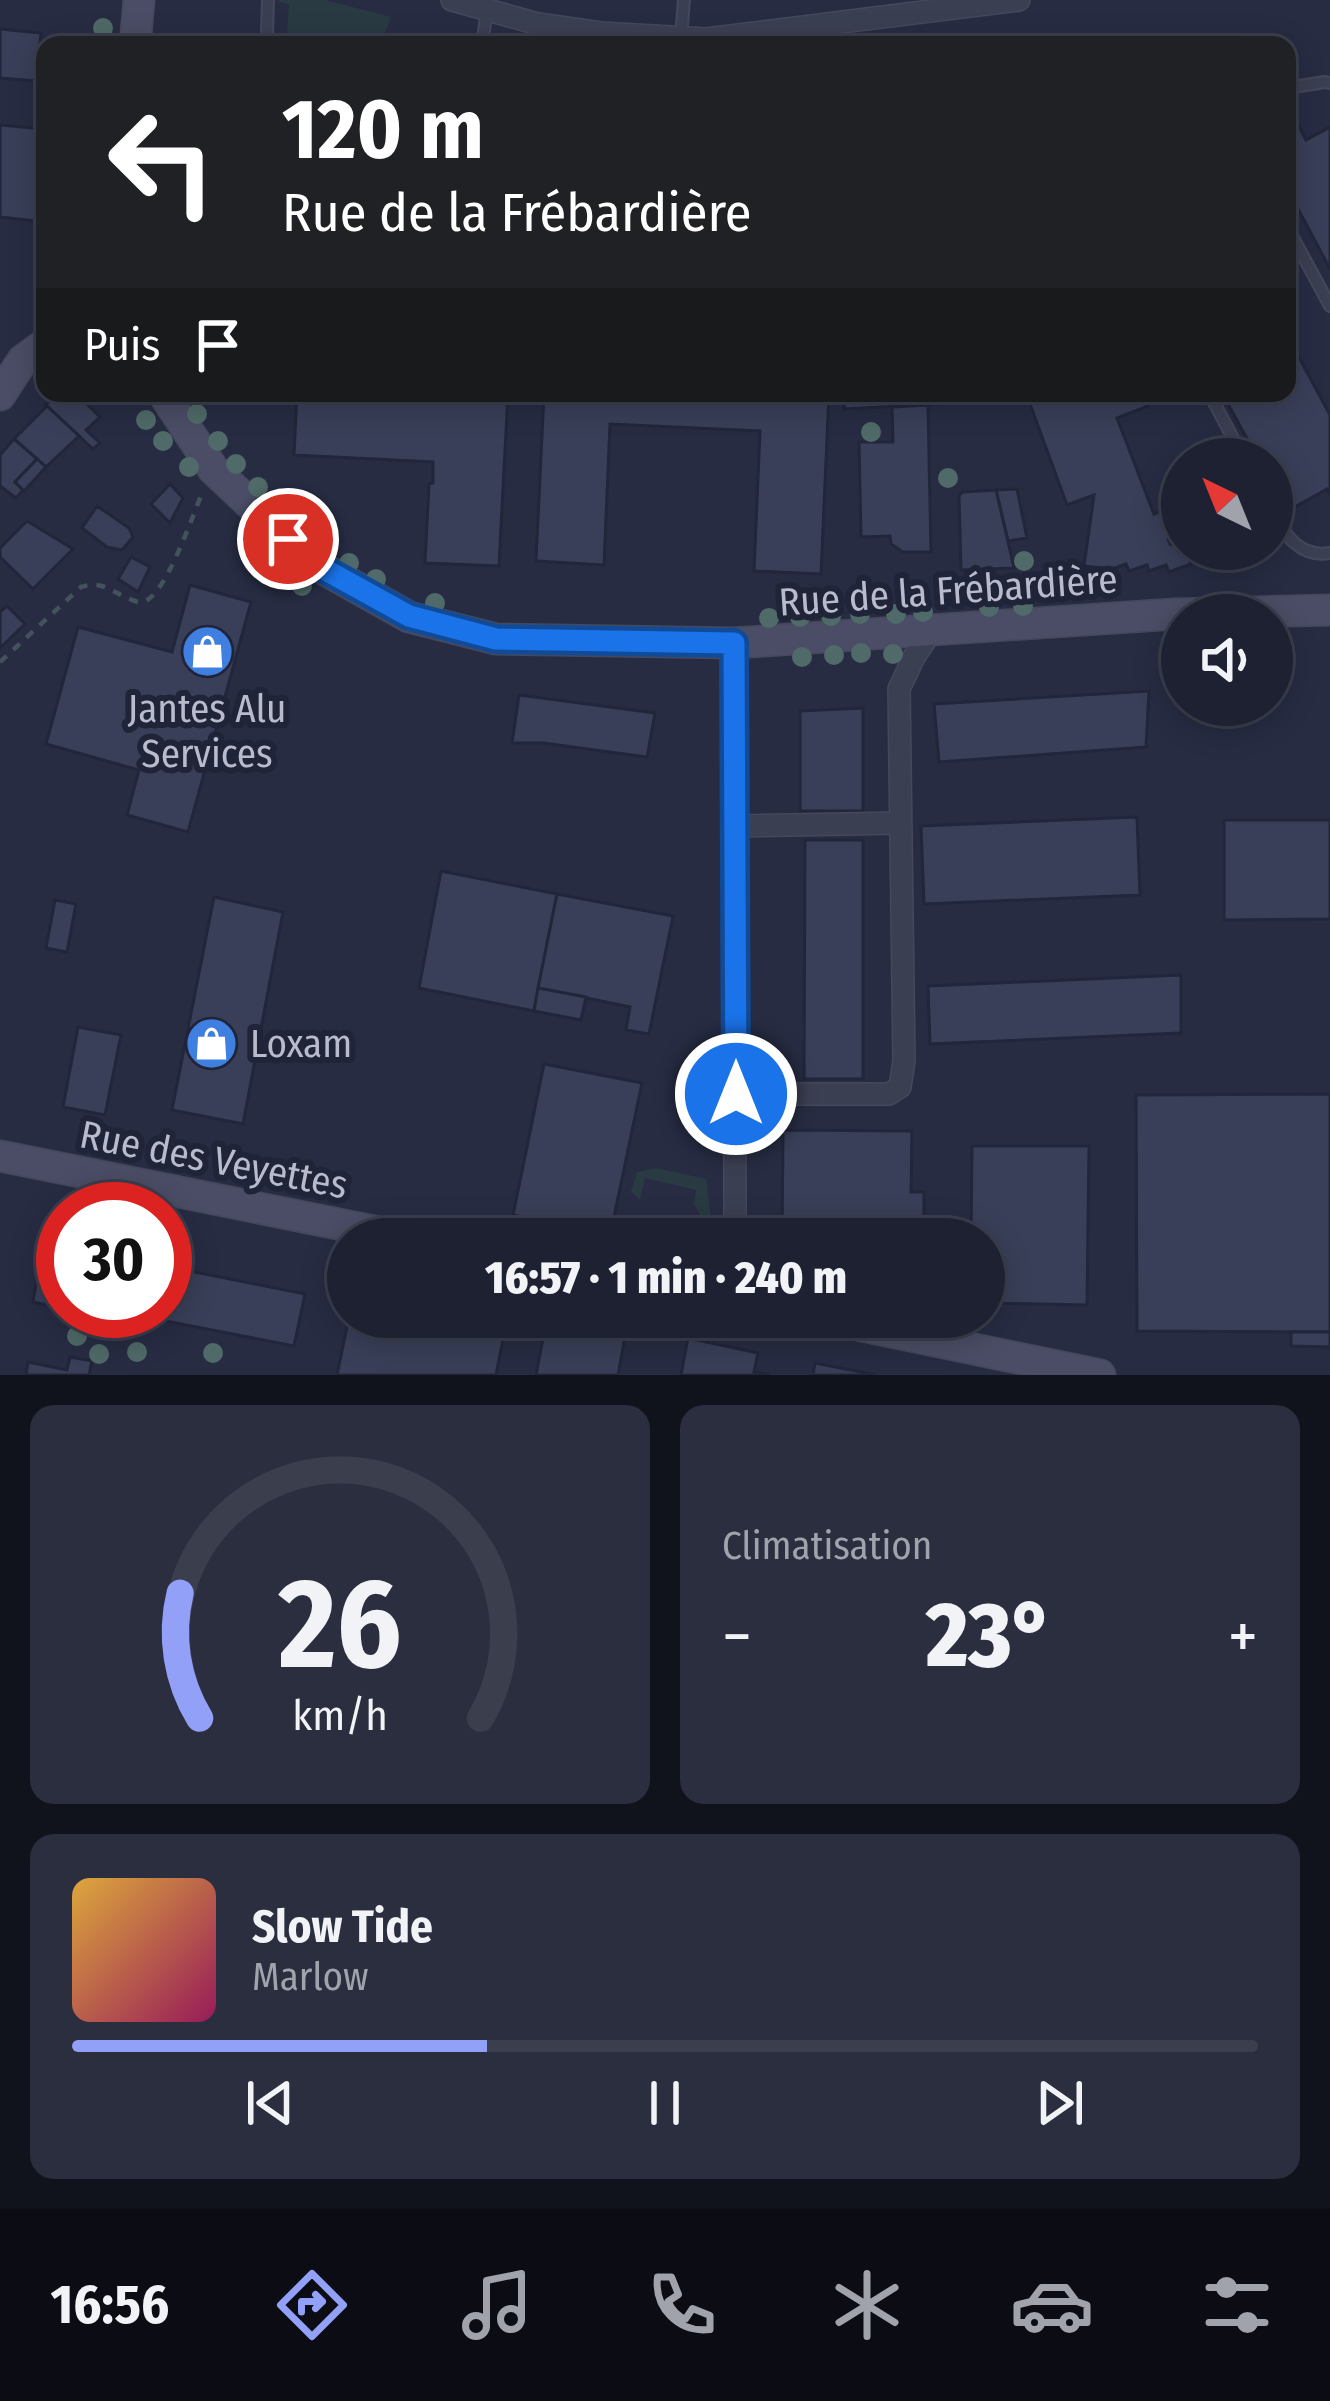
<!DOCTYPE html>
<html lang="fr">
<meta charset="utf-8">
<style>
:root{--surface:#1d2132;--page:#2a2e3e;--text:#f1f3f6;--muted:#a0a3ac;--line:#3b3e4d;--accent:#92a0f7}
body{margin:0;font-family:"Fira Sans Condensed",sans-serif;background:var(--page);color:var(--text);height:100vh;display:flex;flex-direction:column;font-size:45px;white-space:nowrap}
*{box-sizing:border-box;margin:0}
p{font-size:39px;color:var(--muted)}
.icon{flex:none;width:66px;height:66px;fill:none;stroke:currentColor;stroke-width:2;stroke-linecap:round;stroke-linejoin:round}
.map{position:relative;height:1375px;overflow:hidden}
.panel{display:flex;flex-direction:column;gap:30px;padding:30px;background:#10121c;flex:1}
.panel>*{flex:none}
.guide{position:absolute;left:36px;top:36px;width:1260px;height:366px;border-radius:24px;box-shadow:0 6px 30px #0003,0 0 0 3px var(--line);background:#202124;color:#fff;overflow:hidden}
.needle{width:78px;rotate:317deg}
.fabs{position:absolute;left:1161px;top:438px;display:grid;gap:24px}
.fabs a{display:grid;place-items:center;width:132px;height:132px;border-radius:50%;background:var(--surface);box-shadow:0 6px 30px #0003,0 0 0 3px var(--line);font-size:60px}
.speed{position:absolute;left:36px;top:1182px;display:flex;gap:24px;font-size:60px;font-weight:700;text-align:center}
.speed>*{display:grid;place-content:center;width:156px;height:156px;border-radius:50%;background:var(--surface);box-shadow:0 6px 30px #0003,0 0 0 3px var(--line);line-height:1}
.speed .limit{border:18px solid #d22;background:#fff;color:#111}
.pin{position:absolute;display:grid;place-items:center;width:102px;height:102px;color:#fff;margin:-51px;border:6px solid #fff;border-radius:50%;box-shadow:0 3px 12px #0007}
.me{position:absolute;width:132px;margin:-66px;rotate:0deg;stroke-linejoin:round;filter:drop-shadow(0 0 9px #0008)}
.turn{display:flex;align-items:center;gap:42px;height:252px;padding:0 48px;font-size:54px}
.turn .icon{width:156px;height:156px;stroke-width:2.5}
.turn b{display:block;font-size:84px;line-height:102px}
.then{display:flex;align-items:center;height:114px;padding:0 48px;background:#0003;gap:24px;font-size:45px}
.big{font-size:90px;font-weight:800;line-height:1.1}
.panel .widget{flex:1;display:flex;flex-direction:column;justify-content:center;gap:18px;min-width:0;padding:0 42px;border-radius:24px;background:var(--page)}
.panel .dial{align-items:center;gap:0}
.dial svg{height:312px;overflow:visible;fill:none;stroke:var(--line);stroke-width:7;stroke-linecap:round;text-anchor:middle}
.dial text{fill:var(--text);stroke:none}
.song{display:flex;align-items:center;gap:36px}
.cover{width:144px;height:144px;border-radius:18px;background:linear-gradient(135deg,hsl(40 70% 55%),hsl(330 70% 35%))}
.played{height:12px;border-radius:6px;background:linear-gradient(90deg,var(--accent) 35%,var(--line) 35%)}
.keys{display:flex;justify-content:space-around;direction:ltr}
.heat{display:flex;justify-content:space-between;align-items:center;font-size:66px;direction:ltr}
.panel .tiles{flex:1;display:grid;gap:30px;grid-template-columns:1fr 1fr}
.widget:last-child{grid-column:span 2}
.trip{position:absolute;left:327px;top:1218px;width:678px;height:120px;border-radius:60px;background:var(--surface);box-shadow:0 6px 30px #0003,0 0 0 3px var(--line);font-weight:800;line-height:120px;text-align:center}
.menu{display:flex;height:192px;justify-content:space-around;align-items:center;background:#0c0d14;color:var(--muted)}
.menu .icon{width:84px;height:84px}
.menu .active{color:var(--accent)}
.menu b{font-size:54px;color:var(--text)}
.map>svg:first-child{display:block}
</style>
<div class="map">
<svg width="1330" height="1375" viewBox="0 0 1330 1375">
<rect width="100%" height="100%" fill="#272c43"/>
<g fill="#293a43">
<polygon points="279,0 325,0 391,17 381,45 342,45 342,37 287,34 289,4 279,2"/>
<path d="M656,1168L706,1179L711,1218L708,1239H688L689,1234C705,1229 702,1216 694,1205L696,1190L645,1178L640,1200L631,1191L637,1172Z"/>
</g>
<g fill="#393f58" stroke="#22263a" stroke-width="3">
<polygon points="0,29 41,33 39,52 43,52 43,57 42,63 38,62 36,81 0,78"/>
<polygon points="294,35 343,37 342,45 293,45"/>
<polygon points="1297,123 1306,140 1330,127 1330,269 1289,192 1287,194 1287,128"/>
<polygon points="0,125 45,129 45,222 0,217"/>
<polygon points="1287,335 1330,415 1330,495 1327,489 1286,512 1272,486 1272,459 1258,459 1222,393 1287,393"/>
<polygon points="57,393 76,393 100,417 86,430 100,443 93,449 46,405"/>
<polygon points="297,393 508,393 499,566 425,563 429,484 433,483 433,462 294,455"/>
<polygon points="544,393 829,393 821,574 754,571 760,431 610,424 604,565 536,561"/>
<polygon points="845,393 996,393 998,401 844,409"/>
<polygon points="1026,393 1143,393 1148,406 1117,418 1154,514 1164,510 1172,530 1168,539 1170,544 1186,549 1191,564 1169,572 1166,565 1149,571 1147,565 1129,571 1126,564 1112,569 1084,566 1094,495 1067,505"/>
<polygon points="928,405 931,552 903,552 891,544 890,536 861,537 859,442 893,442 892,407"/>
<polygon points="47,406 79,436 46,467 14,439"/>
<polygon points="14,439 37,459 15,482 23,490 16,498 0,486 0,455"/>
<polygon points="37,459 46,467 24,491 15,482"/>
<polygon points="170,484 183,498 170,523 151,504"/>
<polygon points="1017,489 1027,538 1008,541 996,490"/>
<polygon points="996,490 1014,568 961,570 959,495 963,492"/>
<polygon points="97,506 129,528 133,537 122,550 107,547 82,528"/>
<polygon points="27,521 73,549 33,589 0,557 0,548"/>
<polygon points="131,557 150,567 138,592 118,579"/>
<polygon points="190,585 251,602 188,832 127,815 139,770 46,744 78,627 172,652"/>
<polygon points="7,606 25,624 0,648 0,612"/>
<polygon points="1149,691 1146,747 939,762 934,704"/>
<polygon points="519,695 655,713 647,757 543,743 512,743"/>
<polygon points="863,708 863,811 800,811 800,711"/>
<polygon points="1137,817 1140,895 924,904 921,826"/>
<polygon points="1224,820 1330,820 1330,919 1224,920"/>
<polygon points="805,840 863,840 863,1079 804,1079"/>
<polygon points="441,871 557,894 534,1011 419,988"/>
<polygon points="557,894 673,916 649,1034 626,1030 630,1007 538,988"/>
<polygon points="214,897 283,912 243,1124 172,1110"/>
<polygon points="55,900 76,904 67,952 46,948"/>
<polygon points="1181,975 1181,1033 930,1044 928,986"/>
<polygon points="538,988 586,997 581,1020 534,1011"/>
<polygon points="78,1027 121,1035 105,1115 63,1107"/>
<polygon points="544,1064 642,1083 610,1236 513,1215"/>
<polygon points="1330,1094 1330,1332 1137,1331 1136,1095"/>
<polygon points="783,1130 912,1131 911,1192 924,1192 924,1239 782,1239"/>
<polygon points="972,1146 1089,1146 1087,1305 984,1303 984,1239 971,1239"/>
<polygon points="55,1210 63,1212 63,1308 33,1302 44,1240 49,1241"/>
<polygon points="165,1266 305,1294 294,1346 150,1318 151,1311 165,1311"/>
<polygon points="349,1317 416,1317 504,1334 496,1375 337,1375"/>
<polygon points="416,1317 507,1317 504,1334"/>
<polygon points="547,1317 587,1317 627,1325 618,1375 536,1375"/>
<polygon points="1291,1332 1330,1332 1330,1347 1291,1346"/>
<polygon points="688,1338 758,1353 754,1372 770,1375 681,1375"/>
<polygon points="70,1357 92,1361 89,1375 26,1375 28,1362 67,1370"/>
<polygon points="815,1363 876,1375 813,1375"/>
</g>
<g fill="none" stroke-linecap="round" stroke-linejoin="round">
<defs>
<g id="lane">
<polyline points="267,33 268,0"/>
<polyline points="681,38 684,0"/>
<polyline points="482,45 487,10"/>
<polyline points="1287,88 1325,82 1330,83"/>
<polyline points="1287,231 1290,232 1330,306"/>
<polyline points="1209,393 1244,459"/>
<path d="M1272,512C1285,535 1300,558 1330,553"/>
</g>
<g id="street">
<polyline points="452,0 538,24 601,33 706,39 1019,0"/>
<polyline points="734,643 735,1239"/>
<polyline points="734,826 900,823"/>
<polyline points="736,1094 889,1094 900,1087 904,1061 899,689 914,657 932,630"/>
</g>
<g id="secondary">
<polyline points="135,45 139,0"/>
<polyline points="163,393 213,469 313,563 409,617 496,639 734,643 1175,614 1330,610"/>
<polyline points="0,395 23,360 45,344"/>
<polyline points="0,1156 413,1239"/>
<polyline points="819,1317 1100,1375"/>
</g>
</defs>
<use href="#lane" stroke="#45485c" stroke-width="14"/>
<use href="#street" stroke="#45485c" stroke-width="24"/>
<use href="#secondary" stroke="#45485c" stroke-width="33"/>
<path stroke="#43535b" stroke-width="4.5" stroke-dasharray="9 9" stroke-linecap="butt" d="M0,662L81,587C99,581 109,589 125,597C130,599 137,603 143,602C165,597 192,517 201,496"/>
<use href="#lane" stroke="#3b3f52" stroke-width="10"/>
<use href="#street" stroke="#3b3f52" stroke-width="21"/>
<use href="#secondary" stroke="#4a4d65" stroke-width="30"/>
</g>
<g fill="#4f6a68">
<circle cx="103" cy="28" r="10"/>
<circle cx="197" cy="414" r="10"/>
<circle cx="146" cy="420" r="10"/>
<circle cx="871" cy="432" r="10"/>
<circle cx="163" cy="441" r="10"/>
<circle cx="218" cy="441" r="10"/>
<circle cx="236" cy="464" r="10"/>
<circle cx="189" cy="467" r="10"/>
<circle cx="948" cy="478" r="10"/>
<circle cx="258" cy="487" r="10"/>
<circle cx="277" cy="505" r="10"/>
<circle cx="249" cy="535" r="10"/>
<circle cx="326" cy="547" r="10"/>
<circle cx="1024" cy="561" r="10"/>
<circle cx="349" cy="563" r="10"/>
<circle cx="376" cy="579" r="10"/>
<circle cx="302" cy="586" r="10"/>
<circle cx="435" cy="603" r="10"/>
<circle cx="1023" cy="606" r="10"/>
<circle cx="989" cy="607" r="10"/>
<circle cx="923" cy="612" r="10"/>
<circle cx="860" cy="614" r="10"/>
<circle cx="896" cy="614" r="10"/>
<circle cx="831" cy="616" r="10"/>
<circle cx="800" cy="617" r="10"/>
<circle cx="769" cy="618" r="10"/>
<circle cx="861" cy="653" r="10"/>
<circle cx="893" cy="654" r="10"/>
<circle cx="834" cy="655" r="10"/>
<circle cx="802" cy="657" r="10"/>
<circle cx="77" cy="1336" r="10"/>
<circle cx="137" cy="1352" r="10"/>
<circle cx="213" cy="1353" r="10"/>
<circle cx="99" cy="1354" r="10"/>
</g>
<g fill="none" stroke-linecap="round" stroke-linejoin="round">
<defs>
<polyline id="route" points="288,539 313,563 409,616 496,639 734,643 736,1094"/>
</defs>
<use href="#route" stroke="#114b97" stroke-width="30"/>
<use href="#route" stroke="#1a73e8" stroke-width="21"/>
</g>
<defs>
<symbol id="shop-disc" viewBox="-11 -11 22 22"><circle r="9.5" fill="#3f7fe0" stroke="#202438"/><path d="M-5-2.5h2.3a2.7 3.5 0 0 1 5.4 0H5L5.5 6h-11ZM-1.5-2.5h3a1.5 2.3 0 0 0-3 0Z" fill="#fff"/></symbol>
</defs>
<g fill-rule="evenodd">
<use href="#shop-disc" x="178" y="622" width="59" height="59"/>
<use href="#shop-disc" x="182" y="1014" width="59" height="59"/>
</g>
<g text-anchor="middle" stroke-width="12" stroke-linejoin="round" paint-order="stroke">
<g font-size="39" fill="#b9bbcc" stroke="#202438">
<text transform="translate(948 590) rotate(-4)" y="14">Rue de la Frébardière</text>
<text transform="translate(214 1159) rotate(11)" y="14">Rue des Veyettes</text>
</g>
<g font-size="39" fill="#b9bbcc" stroke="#202438">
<text x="207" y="722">Jantes Alu<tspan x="207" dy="45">Services</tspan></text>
<text x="250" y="1057" text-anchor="start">Loxam</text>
</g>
</g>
</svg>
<div class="fabs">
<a><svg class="needle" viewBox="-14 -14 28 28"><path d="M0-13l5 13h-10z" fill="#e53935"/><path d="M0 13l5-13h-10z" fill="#a0a3ac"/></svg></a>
<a><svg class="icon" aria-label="sound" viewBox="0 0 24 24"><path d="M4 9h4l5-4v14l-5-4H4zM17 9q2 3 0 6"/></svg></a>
</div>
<div class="speed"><div class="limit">30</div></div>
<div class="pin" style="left:288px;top:539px;background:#d93025"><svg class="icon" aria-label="arrive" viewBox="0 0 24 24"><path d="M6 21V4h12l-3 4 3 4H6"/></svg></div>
<svg class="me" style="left:736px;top:1094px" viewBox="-20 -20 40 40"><circle r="17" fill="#1a73e8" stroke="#fff" stroke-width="3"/><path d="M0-11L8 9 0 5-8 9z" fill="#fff"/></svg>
<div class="trip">16:57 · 1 min · 240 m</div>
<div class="guide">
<div class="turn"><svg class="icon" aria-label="left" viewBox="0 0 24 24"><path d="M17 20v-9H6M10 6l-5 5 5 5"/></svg><div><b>120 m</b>Rue de la Frébardière</div></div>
<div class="then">Puis<svg class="icon" aria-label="arrive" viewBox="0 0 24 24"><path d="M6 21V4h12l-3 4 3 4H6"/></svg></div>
</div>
</div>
<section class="panel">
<div class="tiles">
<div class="widget dial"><svg viewBox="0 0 100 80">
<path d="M14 69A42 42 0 1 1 86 69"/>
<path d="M14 69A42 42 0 0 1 9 37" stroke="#92a0f7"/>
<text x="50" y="56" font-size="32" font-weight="700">26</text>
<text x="50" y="72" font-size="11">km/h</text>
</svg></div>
<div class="widget"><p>Climatisation</p>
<div class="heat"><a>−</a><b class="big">23°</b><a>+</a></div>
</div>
<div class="widget">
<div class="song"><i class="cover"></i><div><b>Slow Tide</b><p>Marlow</p></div></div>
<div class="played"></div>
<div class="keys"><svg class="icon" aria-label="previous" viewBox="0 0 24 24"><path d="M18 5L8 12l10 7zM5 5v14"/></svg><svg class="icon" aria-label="pause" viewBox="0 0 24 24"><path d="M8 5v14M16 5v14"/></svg><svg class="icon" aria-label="next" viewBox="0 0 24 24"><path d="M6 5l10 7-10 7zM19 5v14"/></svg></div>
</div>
</div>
</section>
<nav class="menu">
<b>16:56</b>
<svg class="icon active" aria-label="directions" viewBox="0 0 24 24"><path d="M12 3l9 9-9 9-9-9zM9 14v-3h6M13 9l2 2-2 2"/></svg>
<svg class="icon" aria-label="music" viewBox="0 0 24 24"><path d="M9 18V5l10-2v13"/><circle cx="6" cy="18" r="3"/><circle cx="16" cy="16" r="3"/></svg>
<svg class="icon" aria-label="phone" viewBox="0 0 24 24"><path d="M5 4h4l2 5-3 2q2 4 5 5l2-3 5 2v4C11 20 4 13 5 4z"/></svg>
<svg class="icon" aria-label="climate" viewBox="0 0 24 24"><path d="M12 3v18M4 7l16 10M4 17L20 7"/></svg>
<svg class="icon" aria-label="car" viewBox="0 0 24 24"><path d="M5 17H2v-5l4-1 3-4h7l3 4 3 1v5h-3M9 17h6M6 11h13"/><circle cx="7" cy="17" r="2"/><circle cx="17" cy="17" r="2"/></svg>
<svg class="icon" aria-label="filters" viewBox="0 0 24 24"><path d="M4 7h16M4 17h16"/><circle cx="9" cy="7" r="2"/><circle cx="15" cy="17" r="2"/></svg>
</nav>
